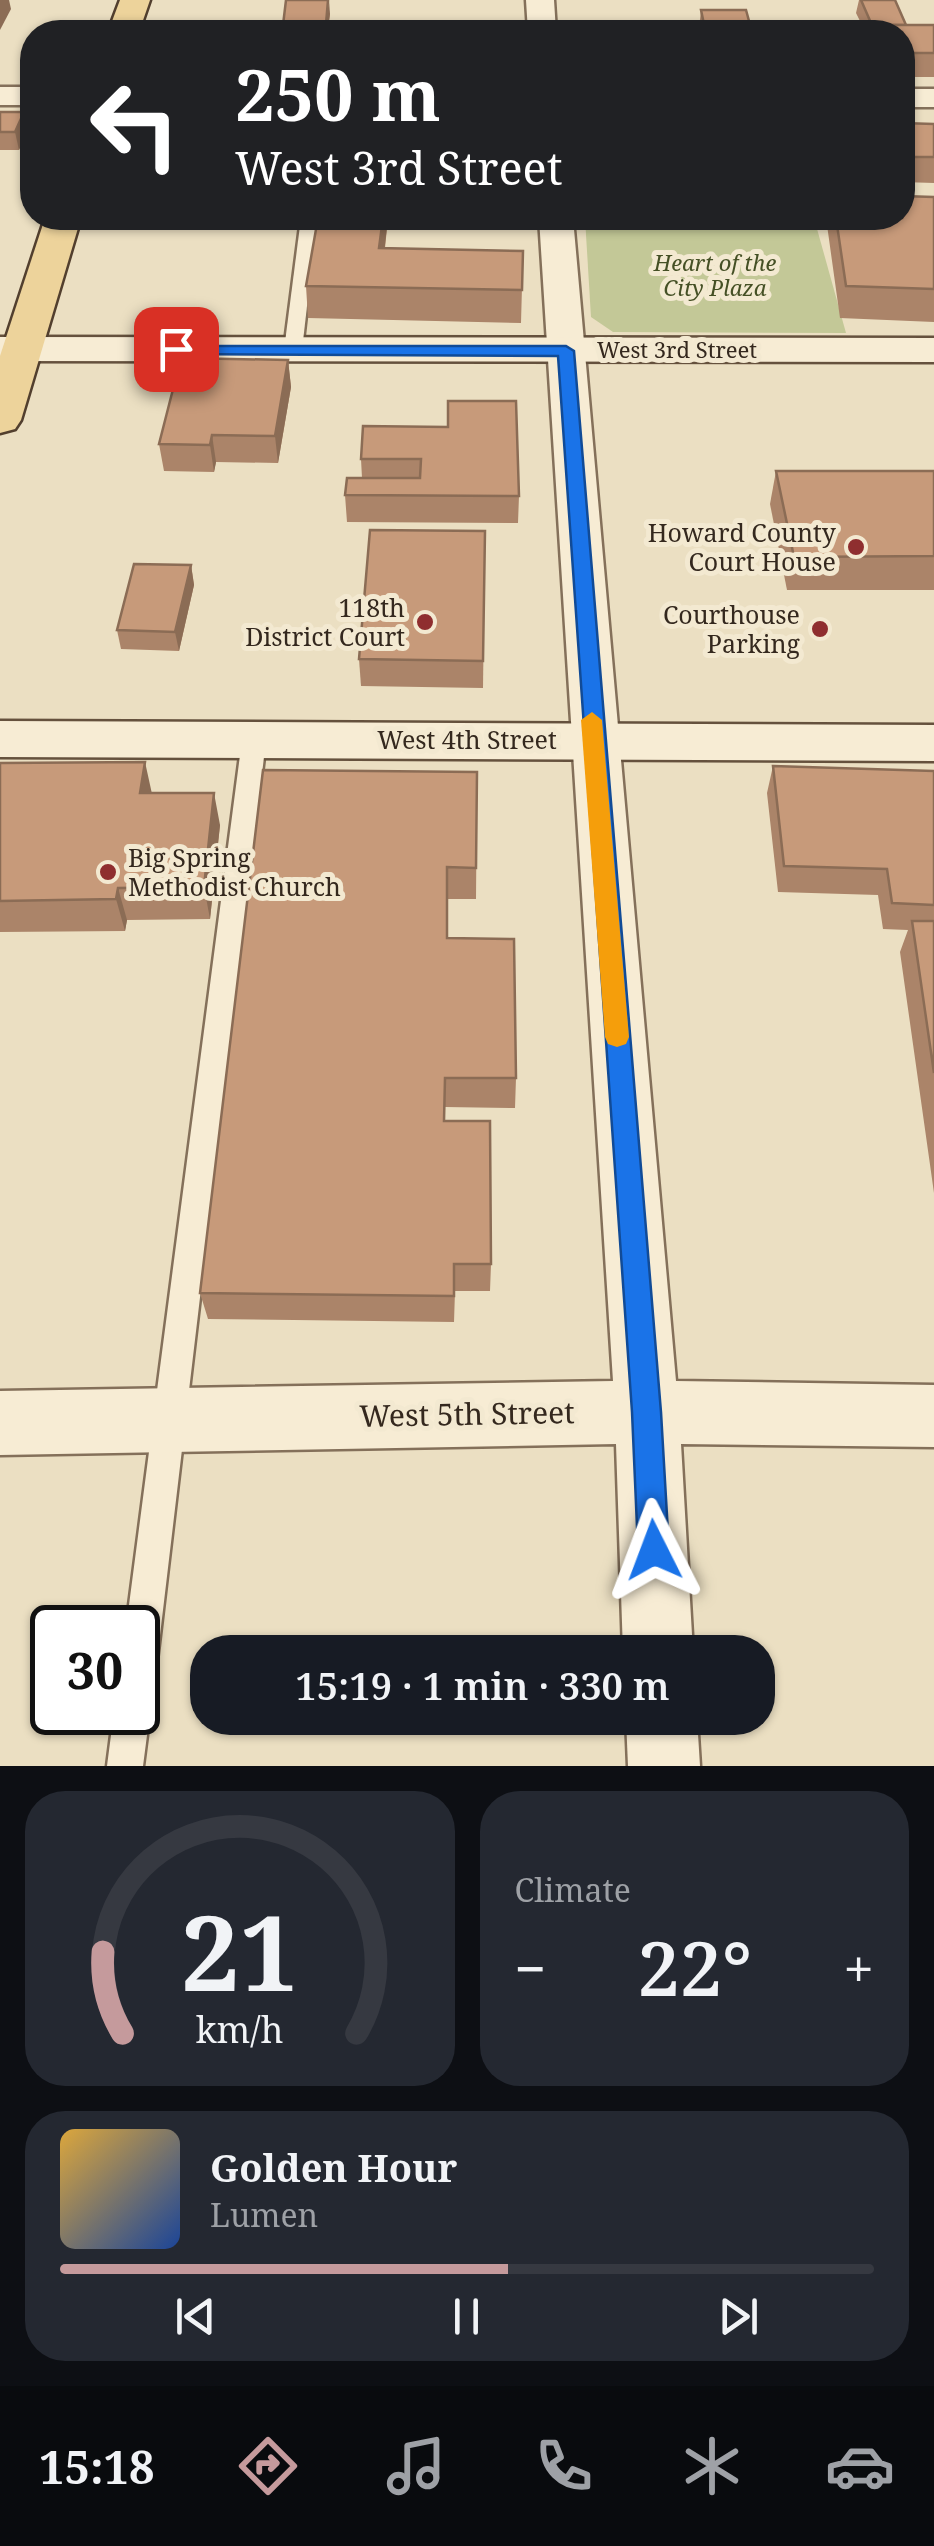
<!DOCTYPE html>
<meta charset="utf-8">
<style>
:root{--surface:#171b24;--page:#242831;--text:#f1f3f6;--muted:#9ea1a6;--line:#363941;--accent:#c59a9c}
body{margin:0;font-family:"Noto Serif",serif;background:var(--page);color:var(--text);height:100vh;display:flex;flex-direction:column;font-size:38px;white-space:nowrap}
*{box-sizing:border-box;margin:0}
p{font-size:32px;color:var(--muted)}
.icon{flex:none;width:55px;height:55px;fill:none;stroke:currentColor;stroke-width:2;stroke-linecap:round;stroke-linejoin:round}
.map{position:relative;height:1766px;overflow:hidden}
.panel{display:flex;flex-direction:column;gap:25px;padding:25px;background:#0d0f14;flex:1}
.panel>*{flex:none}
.hud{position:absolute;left:20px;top:20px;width:895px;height:210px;border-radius:40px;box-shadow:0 2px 8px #0004;background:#202124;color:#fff;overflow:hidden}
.speed{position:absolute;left:30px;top:1605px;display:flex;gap:20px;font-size:50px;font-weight:700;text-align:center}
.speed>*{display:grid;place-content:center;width:130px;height:130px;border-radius:50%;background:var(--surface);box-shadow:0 2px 8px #0004;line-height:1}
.speed .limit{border:5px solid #111;border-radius:15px;background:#fff;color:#111}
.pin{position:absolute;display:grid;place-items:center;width:85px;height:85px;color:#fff;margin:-42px;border-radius:20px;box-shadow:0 5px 15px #0006}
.me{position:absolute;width:110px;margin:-55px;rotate:357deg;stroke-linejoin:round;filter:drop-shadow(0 0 8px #0008)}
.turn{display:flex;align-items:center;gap:35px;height:210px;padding:0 50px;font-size:45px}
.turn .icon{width:130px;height:130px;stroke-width:2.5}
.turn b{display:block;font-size:70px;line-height:85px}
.big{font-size:75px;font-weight:600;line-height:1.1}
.panel .card{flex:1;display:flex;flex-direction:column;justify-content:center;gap:15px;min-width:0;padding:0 35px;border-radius:40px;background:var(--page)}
.panel .dial{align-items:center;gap:0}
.dial svg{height:260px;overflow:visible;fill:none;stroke:var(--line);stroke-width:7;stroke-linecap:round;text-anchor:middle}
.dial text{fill:var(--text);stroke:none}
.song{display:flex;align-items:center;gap:30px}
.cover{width:120px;height:120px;border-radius:15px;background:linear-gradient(135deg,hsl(40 70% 55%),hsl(220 70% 35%))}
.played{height:10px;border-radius:5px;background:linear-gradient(90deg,var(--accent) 55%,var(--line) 55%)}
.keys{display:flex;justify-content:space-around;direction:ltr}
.heat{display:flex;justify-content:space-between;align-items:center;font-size:55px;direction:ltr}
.panel .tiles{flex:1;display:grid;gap:25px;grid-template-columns:1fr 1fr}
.card:last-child{grid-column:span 2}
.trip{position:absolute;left:190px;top:1635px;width:585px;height:100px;border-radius:40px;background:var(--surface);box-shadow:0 2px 8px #0004;font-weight:600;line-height:100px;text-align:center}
.dock{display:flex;height:160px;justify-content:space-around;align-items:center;background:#090b0e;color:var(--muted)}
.dock .icon{width:70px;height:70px}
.dock .current{color:var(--accent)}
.dock b{font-size:45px;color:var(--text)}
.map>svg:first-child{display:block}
</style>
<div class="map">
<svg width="934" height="1766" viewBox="0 0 934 1766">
<rect width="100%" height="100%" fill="#ebdfc2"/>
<polygon fill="#c3c897" points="585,218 814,218 846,333 613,332 591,317"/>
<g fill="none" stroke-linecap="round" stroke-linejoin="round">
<defs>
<g id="lane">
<polygon points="301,218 317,218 302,350 293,355 284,350"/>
<polygon points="254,732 266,740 156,1669 150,1681 138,1687 138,1628 126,1628 242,740"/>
<polygon points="138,1696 145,1699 150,1712 143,1766 107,1766 114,1712 138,1712"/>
</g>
<g id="street">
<polygon points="526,0 554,0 556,32 528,32"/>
<rect x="0" y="87" width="32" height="18"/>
<rect x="902" y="89" width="32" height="18"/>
<polygon points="539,218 573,218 676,1381 934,1385 934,1447 681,1444 693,1652 623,1652 616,1444 0,1455 0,1391 613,1381"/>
<polygon points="626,1718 697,1718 700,1766 628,1766"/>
</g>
<g id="secondary">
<polygon points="0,337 934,338 934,362 0,361"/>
<polygon points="0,721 934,725 934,761 0,757"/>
</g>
<g id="primary">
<polygon points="120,0 150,0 139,32 108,32"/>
<polygon points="45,218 81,218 21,420 15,429 0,433 0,356"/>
</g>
</defs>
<use href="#lane" stroke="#84705a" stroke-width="5"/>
<use href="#street" stroke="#84705a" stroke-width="5"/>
<use href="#secondary" stroke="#65513d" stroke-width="5"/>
<use href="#primary" stroke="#523f2e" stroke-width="5"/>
<use href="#lane" fill="#f7ecd4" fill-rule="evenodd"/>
<use href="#street" fill="#f7ecd4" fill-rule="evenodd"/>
<use href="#secondary" fill="#f7ecd4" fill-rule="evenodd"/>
<use href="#primary" fill="#edd39b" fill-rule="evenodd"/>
</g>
<g fill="#ab8469">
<polygon points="859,0 895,0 906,25 934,25 934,77 902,77 902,32 781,32 782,25 841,25 861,23 856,13"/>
<polygon points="701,10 752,32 699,29"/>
<polygon points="330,14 328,32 284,32 283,25"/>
<polygon points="0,112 28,130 19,150 0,150"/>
<polygon points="902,123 934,124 934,183 902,182"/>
<polygon points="934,197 934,322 840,318 827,225 828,218 902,218"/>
<polygon points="388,218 385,248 523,251 521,323 308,318 306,286"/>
<polygon points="288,360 291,387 278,463 216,462 214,472 164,471 159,444"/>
<polygon points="448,427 519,496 518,523 347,522 345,495 362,478 361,459"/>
<polygon points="776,471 934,471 934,590 787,590 770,504"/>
<polygon points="485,531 483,688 361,686 359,659"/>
<polygon points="191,565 194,585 179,651 121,649 117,630"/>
<polygon points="0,763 152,793 220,825 210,919 127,920 125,931 0,932"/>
<polygon points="773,766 934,771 934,1193 900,952 908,930 883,929 878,895 778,892 767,793"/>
<polygon points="477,772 476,899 448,899 448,938 516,1078 515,1108 445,1107 445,1121 491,1264 490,1291 455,1291 454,1322 208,1319 200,1293"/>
</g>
<g fill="#8b6c55">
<polygon points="0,0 9,0 11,9 0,30"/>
<polygon points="329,0 330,14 327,32 326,24"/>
<polygon points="24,112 28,130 19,150 15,132"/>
<polygon points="383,218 388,218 381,280 379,248"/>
<polygon points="288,360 291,387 278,463 275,436"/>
<polygon points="212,435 216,462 214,472 210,445"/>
<polygon points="191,565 194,585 179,651 175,632"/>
<polygon points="145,762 152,794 140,793"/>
<polygon points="214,793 220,825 210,919 204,887"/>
<polygon points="118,888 127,920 125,931 116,899"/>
</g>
<g fill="#c79a7a" stroke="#8b6c55" stroke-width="2.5">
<polygon points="286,0 328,0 326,24 283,25"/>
<polygon points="861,0 895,0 906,25 842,25 842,23 871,23"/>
<polygon points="701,10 746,10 752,32 709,32 708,29 705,29"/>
<polygon points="782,25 934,25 934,53 902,53 902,32 784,32"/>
<polygon points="708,29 709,32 593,32 593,30"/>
<polygon points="0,112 24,112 15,132 0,132"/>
<polygon points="902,123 934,124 934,157 902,157"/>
<polygon points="902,196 934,197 934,289 846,286 836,218 902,218"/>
<polygon points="318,218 383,218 379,248 523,251 522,290 306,286"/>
<polygon points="181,358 288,360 275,436 212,435 210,445 159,444"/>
<polygon points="448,401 516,401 519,496 345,495 347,478 420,478 421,459 361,459 363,426 448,427"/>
<polygon points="776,471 934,471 934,556 794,557"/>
<polygon points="370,530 485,531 483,661 359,659"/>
<polygon points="134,564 191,565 175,632 117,630"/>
<polygon points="145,762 140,793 214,793 204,887 118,888 116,899 0,901 0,763"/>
<polygon points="773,766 934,771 934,905 892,903 887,869 784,866"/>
<polygon points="263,770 477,772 476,868 447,867 447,938 514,939 516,1078 445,1078 444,1121 490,1121 491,1264 454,1264 454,1296 200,1293"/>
<polygon points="912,921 934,921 934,1073"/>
</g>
<polygon fill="#1a73e8" stroke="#114b97" stroke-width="2.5" points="170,346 566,346 574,351 661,1412 669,1550 664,1560 654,1565 643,1560 638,1550 632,1412 558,356 176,354 170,353"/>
<polygon fill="#f59e0b" points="592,712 602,720 629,1037 626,1044 617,1047 608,1044 605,1037 581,720"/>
<g fill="#8f2e2f" stroke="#f3e9d1" stroke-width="4">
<circle cx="856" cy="547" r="10"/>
<circle cx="425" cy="622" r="10"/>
<circle cx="820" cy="629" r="10"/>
<circle cx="108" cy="872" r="10"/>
</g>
<g text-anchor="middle" stroke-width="10" stroke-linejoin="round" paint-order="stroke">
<g font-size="22" font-style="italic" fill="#455025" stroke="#f3e9d1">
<text x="715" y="271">Heart of the<tspan x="715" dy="25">City Plaza</tspan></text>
</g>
<g font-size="22" fill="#34281e" stroke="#f3e9d1">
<text x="677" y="358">West 3rd Street</text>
</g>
<g font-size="25" fill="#34281e" stroke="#f3e9d1" text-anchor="end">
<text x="836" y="542">Howard County<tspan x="836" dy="29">Court House</tspan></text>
<text x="405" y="617">118th<tspan x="405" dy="29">District Court</tspan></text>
<text x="800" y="624">Courthouse<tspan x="800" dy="29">Parking</tspan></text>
<text x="128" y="867" text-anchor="start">Big Spring<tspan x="128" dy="29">Methodist Church</tspan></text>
</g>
<g font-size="25" fill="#34281e" stroke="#f3e9d1">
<text x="467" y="749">West 4th Street</text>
</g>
<g font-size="30" fill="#34281e" stroke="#f3e9d1">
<text transform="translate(467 1415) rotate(-1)" y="10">West 5th Street</text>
</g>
</g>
</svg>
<div class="speed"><div class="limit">30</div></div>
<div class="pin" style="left:176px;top:349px;background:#d93025"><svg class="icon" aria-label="arrive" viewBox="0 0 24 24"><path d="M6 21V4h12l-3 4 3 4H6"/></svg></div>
<svg class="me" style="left:654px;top:1550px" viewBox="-20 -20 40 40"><path d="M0-17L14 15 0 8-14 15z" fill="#1a73e8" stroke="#fff" stroke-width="4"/></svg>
<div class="trip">15:19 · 1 min · 330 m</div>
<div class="hud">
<div class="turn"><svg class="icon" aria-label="left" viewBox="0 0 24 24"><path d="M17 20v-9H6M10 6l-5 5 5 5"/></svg><div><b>250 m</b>West 3rd Street</div></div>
</div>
</div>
<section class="panel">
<div class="tiles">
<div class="card dial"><svg viewBox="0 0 100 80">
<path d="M14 69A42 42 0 1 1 86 69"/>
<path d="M14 69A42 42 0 0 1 8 44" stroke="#c59a9c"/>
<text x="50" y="56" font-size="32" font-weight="700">21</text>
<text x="50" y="72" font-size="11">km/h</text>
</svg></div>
<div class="card"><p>Climate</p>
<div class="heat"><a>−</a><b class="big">22°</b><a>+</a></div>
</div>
<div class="card">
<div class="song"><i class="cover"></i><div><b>Golden Hour</b><p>Lumen</p></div></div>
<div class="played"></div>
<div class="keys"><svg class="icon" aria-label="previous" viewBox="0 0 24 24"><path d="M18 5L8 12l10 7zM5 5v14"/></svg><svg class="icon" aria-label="pause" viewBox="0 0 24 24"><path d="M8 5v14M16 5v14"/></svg><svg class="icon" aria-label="next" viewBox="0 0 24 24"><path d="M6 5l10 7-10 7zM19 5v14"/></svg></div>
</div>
</div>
</section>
<nav class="dock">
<b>15:18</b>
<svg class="icon current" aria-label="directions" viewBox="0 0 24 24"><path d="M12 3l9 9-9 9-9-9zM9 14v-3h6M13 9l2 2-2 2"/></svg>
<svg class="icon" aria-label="music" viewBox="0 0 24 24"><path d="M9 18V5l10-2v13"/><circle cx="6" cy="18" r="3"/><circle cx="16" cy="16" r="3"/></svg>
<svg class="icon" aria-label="phone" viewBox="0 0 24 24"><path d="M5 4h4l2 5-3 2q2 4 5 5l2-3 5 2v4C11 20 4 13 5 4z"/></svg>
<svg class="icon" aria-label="climate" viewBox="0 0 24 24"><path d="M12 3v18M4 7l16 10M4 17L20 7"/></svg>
<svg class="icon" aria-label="car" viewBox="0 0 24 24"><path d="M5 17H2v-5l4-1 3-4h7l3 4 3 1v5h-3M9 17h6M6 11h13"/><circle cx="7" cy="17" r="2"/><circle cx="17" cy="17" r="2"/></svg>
</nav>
